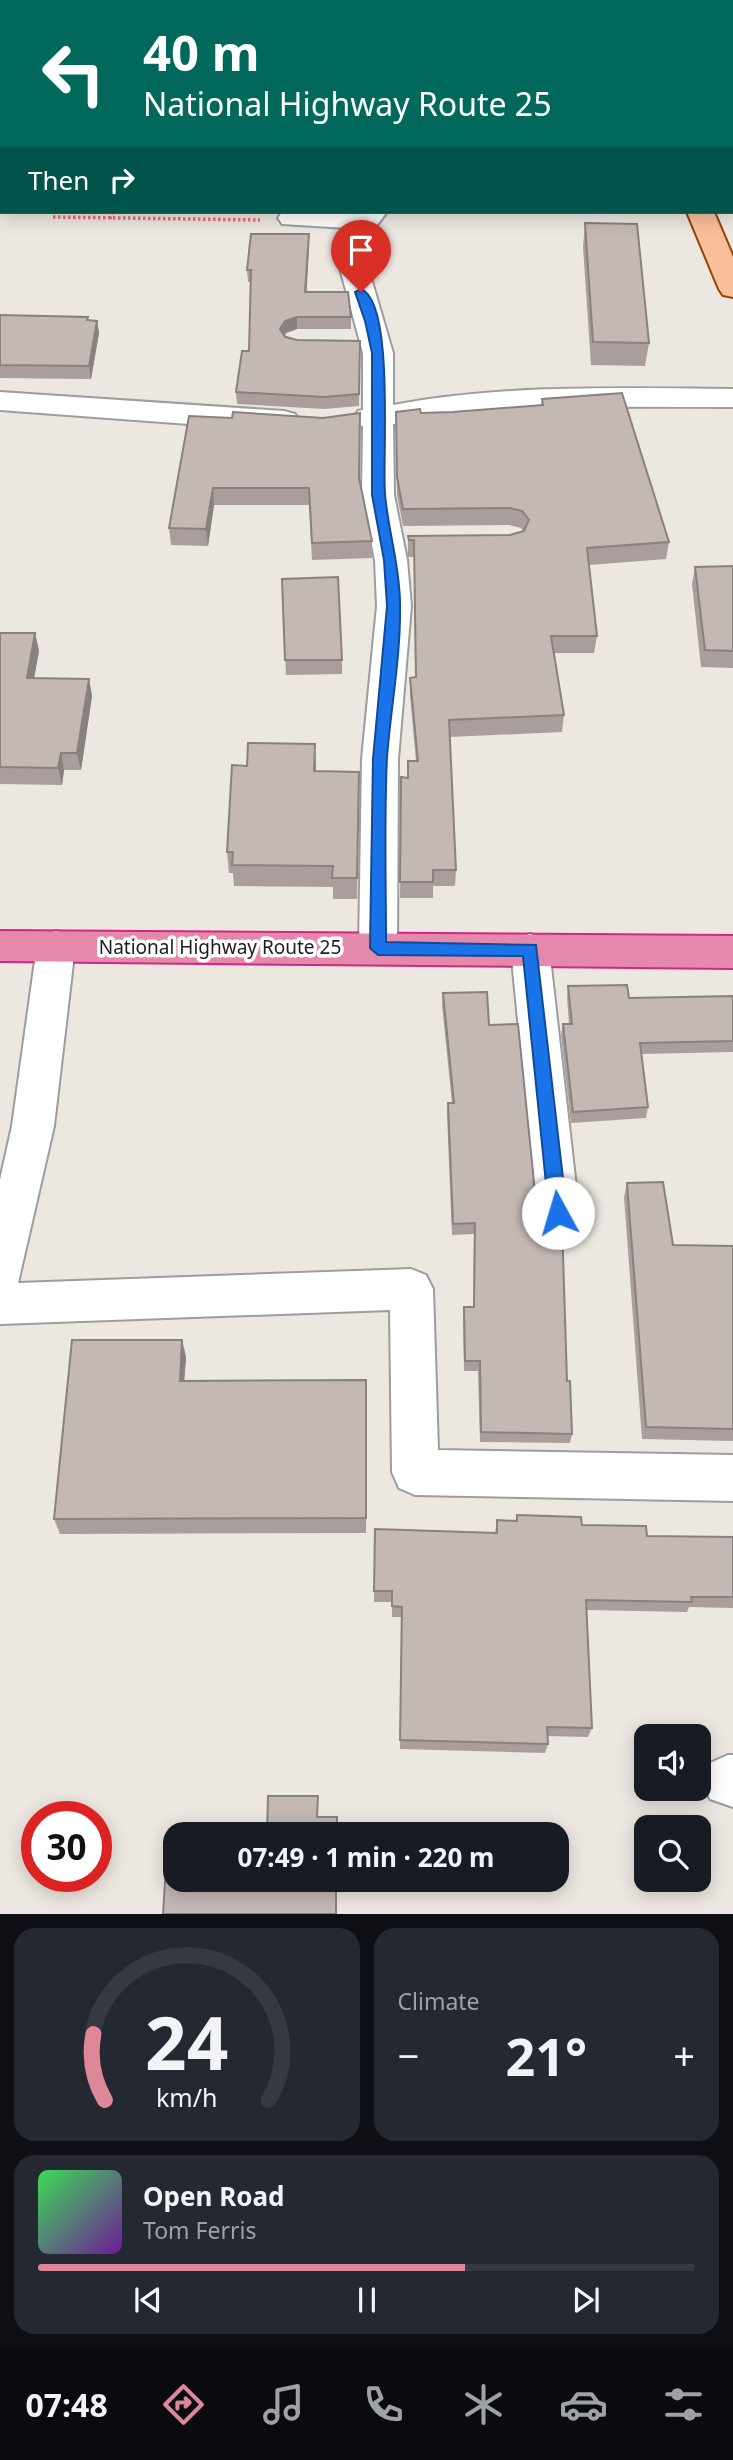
<!DOCTYPE html>
<meta charset="utf-8">
<style>
:root{--surface:#171b24;--page:#242831;--text:#f1f3f6;--muted:#9ea1a6;--line:#363941;--accent:#dd8799}
body{margin:0;font-family:"Noto Sans",sans-serif;background:var(--page);color:var(--text);height:100vh;display:flex;flex-direction:column;font-size:26px;white-space:nowrap}
*{box-sizing:border-box;margin:0}
p{font-size:23px;color:var(--muted)}
.icon{flex:none;width:38px;height:38px;fill:none;stroke:currentColor;stroke-width:2;stroke-linecap:round;stroke-linejoin:round}
.map{position:relative;height:1914px;overflow:hidden}
.panel{display:flex;flex-direction:column;gap:14px;padding:14px;background:#0d0f14;flex:1}
.panel>*{flex:none}
.hud{position:absolute;left:0px;top:0px;width:733px;height:214px;box-shadow:0 4px 18px #0003;background:#00695c;color:#fff;overflow:hidden}
.fabs{position:absolute;left:634px;top:1724px;display:grid;gap:14px}
.fabs a{display:grid;place-items:center;width:77px;height:77px;border-radius:14px;background:var(--surface);box-shadow:0 4px 18px #0003;font-size:35px}
.speed{position:absolute;left:21px;top:1801px;display:flex;gap:14px;font-size:35px;font-weight:700;text-align:center}
.speed>*{display:grid;place-content:center;width:91px;height:91px;border-radius:50%;background:var(--surface);box-shadow:0 4px 18px #0003;line-height:1}
.speed .limit{border:10px solid #d22;background:#fff;color:#111}
.pin{position:absolute;display:grid;place-items:center;width:60px;height:60px;color:#fff;margin:-72px -30px;border-radius:50% 50% 50% 0;rotate:-45deg;box-shadow:0 0 7px #0007}
.pin .icon{rotate:45deg}
.me{position:absolute;width:77px;margin:-38px;rotate:354deg;stroke-linejoin:round;filter:drop-shadow(0 0 5px #0008)}
.turn{display:flex;align-items:center;gap:24px;height:147px;padding:0 28px;font-size:32px}
.turn .icon{width:91px;height:91px;stroke-width:2.5}
.turn b{display:block;font-size:49px;line-height:60px}
.then{display:flex;align-items:center;height:66px;padding:0 28px;background:#0003;gap:14px;font-size:26px}
.big{font-size:52px;font-weight:700;line-height:1.1}
.panel .card{flex:1;display:flex;flex-direction:column;justify-content:center;gap:10px;min-width:0;padding:0 24px;border-radius:21px;background:var(--page)}
.panel .dial{align-items:center;gap:0}
.dial svg{height:182px;overflow:visible;fill:none;stroke:var(--line);stroke-width:7;stroke-linecap:round;text-anchor:middle}
.dial text{fill:var(--text);stroke:none}
.song{display:flex;align-items:center;gap:21px}
.cover{width:84px;height:84px;border-radius:10px;background:linear-gradient(135deg,hsl(130 70% 55%),hsl(280 70% 35%))}
.played{height:7px;border-radius:4px;background:linear-gradient(90deg,var(--accent) 65%,var(--line) 65%)}
.keys{display:flex;justify-content:space-around;direction:ltr}
.heat{display:flex;justify-content:space-between;align-items:center;font-size:38px;direction:ltr}
.panel .tiles{flex:1;display:grid;gap:14px;grid-template-columns:1fr 1fr}
.card:last-child{grid-column:span 2}
.trip{position:absolute;left:163px;top:1822px;width:406px;height:70px;border-radius:21px;background:var(--surface);box-shadow:0 4px 18px #0003;font-weight:700;line-height:70px;text-align:center}
.dock{display:flex;height:112px;justify-content:space-around;align-items:center;background:#090b0e;color:var(--muted)}
.dock .icon{width:49px;height:49px}
.dock .on{color:var(--accent)}
.dock b{font-size:32px;color:var(--text)}
.map>svg:first-child{display:block}
</style>
<div class="map">
<svg width="733" height="1914" viewBox="0 0 733 1914">
<rect width="100%" height="100%" fill="#ede7e1"/>
<g fill="none" stroke-linecap="round" stroke-linejoin="round">
<defs>
<g id="minor">
<rect x="732" y="36" width="1" height="14"/>
<rect x="0" y="42" width="2" height="15"/>
<path d="M282,212H387L374,229L368,243L366,261L393,353V405C504,384 620,388 733,389V407C621,407 504,403 393,424L394,495L407,560L411,606L398,759L397,948L392,959L378,963L364,959L359,948L362,759L377,606L375,560L362,495L363,426L358,425L354,418L358,411L363,410V353L338,261L340,243L347,228L282,224L278,218Z"/>
<polygon points="0,392 284,411 295,414 299,421 295,428 284,431 0,410"/>
<polygon points="56,931 70,935 75,946 54,1126 18,1283 411,1269 426,1275 433,1289 438,1450 733,1455 733,1501 415,1495 399,1488 392,1472 390,1310 0,1324 0,1180 12,1126 37,946 42,935"/>
<polygon points="530,934 544,938 549,949 579,1213 573,1226 558,1232 543,1226 537,1213 511,949 516,938"/>
<polygon points="728,1755 733,1755 733,1807 710,1799 702,1781 710,1763"/>
</g>
<g id="major">
<polygon points="597,0 621,0 622,2 598,2"/>
<polygon points="687,0 711,0 712,2 688,2"/>
<rect x="732" y="61" width="1" height="17"/>
<polygon points="687,212 714,212 733,257 733,297 723,295 719,289"/>
</g>
<polygon id="highway" points="0,931 733,936 733,968 0,961"/>
</defs>
<use href="#minor" stroke="#9d9d9d" stroke-width="4"/>
<use href="#major" stroke="#914602" stroke-width="4"/>
<use href="#highway" stroke="#d32683" stroke-width="4"/>
<g stroke="#f76875" stroke-width="3.5" stroke-dasharray="2.5 2.5" stroke-linecap="butt">
<polyline points="53,217 260,220"/>
<polyline points="110,219 112,212"/>
</g>
<use href="#minor" fill="#fff" fill-rule="evenodd"/>
<use href="#major" fill="#fabe99" fill-rule="evenodd"/>
<use href="#highway" fill="#e489ac" fill-rule="evenodd"/>
</g>
<g fill="#a99e9c">
<polygon points="0,0 2,2 2,37 0,37"/>
<polygon points="585,223 649,343 645,366 591,365 583,247"/>
<polygon points="309,234 306,292 351,317 351,329 297,329 286,333 285,335 297,340 360,341 359,406 324,409 237,404 236,392 249,351 251,282 248,282 247,270"/>
<polygon points="0,315 88,317 88,320 97,321 99,333 91,379 0,378"/>
<polygon points="542,399 669,542 666,559 589,565 597,636 594,653 553,653 564,715 562,732 450,737 456,870 455,886 433,886 433,898 400,898 401,777 407,778 408,761 416,761 410,695 410,678 415,677 414,557 408,557 408,536 510,535 523,531 521,528 509,525 403,526 397,495 396,412 421,413 453,412 541,405"/>
<polygon points="189,416 360,479 372,541 372,558 312,560 309,505 214,505 208,546 171,545 169,528"/>
<polygon points="733,566 733,668 701,667 692,584 695,567"/>
<polygon points="282,579 342,660 342,674 286,675"/>
<polygon points="0,633 35,633 39,651 34,678 89,679 92,696 81,770 64,770 62,785 0,784"/>
<polygon points="315,744 315,771 359,794 357,899 333,899 333,887 234,886 233,873 229,873 227,852 247,766"/>
<polygon points="568,986 629,998 733,996 733,1052 641,1054 648,1107 646,1118 571,1123 561,1035 563,1024 569,1024 567,998"/>
<polygon points="443,993 489,1025 536,1202 567,1381 572,1434 570,1443 480,1442 478,1371 464,1371 463,1318 464,1307 473,1307 474,1234 452,1235 447,1114 448,1103 452,1103 442,1005"/>
<polygon points="627,1183 673,1245 733,1246 733,1441 642,1439 624,1197"/>
<polygon points="182,1340 186,1357 184,1381 366,1380 366,1533 60,1534 54,1519"/>
<polygon points="517,1515 647,1536 733,1537 733,1608 689,1607 687,1612 587,1610 592,1728 588,1737 547,1736 548,1744 545,1753 400,1749 401,1617 392,1617 392,1602 374,1602 375,1529 495,1533 497,1520 515,1521"/>
</g>
<g fill="#89817f">
<polygon points="309,234 309,247 306,304 305,292"/>
<polygon points="297,317 297,329 286,333 280,341 280,329 285,321"/>
<polygon points="97,321 99,333 91,379 89,366"/>
<polygon points="213,488 214,505 208,546 206,529"/>
<polygon points="35,633 39,651 31,695 27,678"/>
<polygon points="89,679 92,696 81,770 77,753"/>
<polygon points="315,744 316,765 315,793 314,771"/>
<polygon points="61,753 64,770 62,785 58,768"/>
<polygon points="182,1340 186,1357 183,1398 180,1381"/>
</g>
<g fill="#c4b8b5" stroke="#89817f" stroke-width="2">
<polygon points="0,0 579,0 580,2 2,2 2,25 0,25"/>
<polygon points="585,223 637,224 649,343 593,342"/>
<polygon points="251,234 309,234 305,292 348,292 351,317 297,317 285,321 280,329 285,337 297,340 360,341 359,394 324,397 236,392 242,351 249,351 251,270 247,270"/>
<polygon points="0,315 88,317 87,320 97,321 89,366 0,365"/>
<polygon points="622,393 669,542 587,548 597,636 551,636 564,715 449,720 456,870 433,870 433,882 400,882 401,777 408,778 408,761 418,761 410,678 416,677 414,540 409,540 408,536 510,535 524,531 529,520 522,511 510,508 403,509 397,477 396,412 420,409 421,413 453,412 543,405 542,399"/>
<polygon points="233,412 323,418 360,413 359,478 372,541 312,543 309,488 213,488 206,529 169,528 189,416 232,418"/>
<polygon points="733,566 733,651 705,650 695,567"/>
<polygon points="338,577 342,660 285,660 282,579"/>
<polygon points="0,633 35,633 27,678 89,679 77,753 61,753 58,768 0,767"/>
<polygon points="248,743 315,744 314,771 359,772 357,878 332,878 333,866 232,865 233,852 227,852 232,765 247,766"/>
<polygon points="627,985 629,998 733,996 733,1041 640,1043 648,1107 573,1112 563,1024 572,1024 568,986"/>
<polygon points="487,992 489,1025 518,1024 536,1202 544,1217 562,1223 567,1381 570,1381 572,1434 481,1432 480,1361 465,1361 464,1307 474,1307 475,1223 453,1224 448,1103 454,1103 443,993"/>
<polygon points="663,1182 673,1245 733,1246 733,1429 646,1427 627,1183"/>
<polygon points="72,1340 182,1340 180,1381 366,1380 366,1518 54,1519"/>
<polygon points="517,1515 581,1517 582,1525 646,1526 647,1536 733,1537 733,1597 691,1597 692,1602 586,1600 592,1728 547,1727 548,1744 400,1740 402,1607 392,1606 392,1591 374,1591 375,1529 497,1533 497,1520 517,1521"/>
<polygon points="268,1796 318,1796 317,1817 337,1817 337,1834 267,1834"/>
<polygon points="167,1850 175,1850 175,1880 336,1880 336,1914 163,1914"/>
</g>
<path fill="#1a73e8" stroke="#114b97" stroke-width="2" d="M361,289C395,302 382,460 385,494C388,531 400,566 400,604C401,655 391,706 387,757C384,818 386,881 386,942L536,945L567,1213L564,1219L558,1221L552,1219L549,1213L523,956L378,955L370,948L373,759L387,606L384,560L372,495V353L365,321L355,292Z"/>
<g text-anchor="middle" stroke-width="7" stroke-linejoin="round" paint-order="stroke">
<g font-size="19" fill="#1c1c1c" stroke="#fff">
<text x="220" y="954">National Highway Route 25</text>
</g>
</g>
</svg>
<div class="fabs">
<a><svg class="icon" aria-label="sound" viewBox="0 0 24 24"><path d="M4 9h4l5-4v14l-5-4H4zM17 9q2 3 0 6"/></svg></a>
<a><svg class="icon" aria-label="search" viewBox="0 0 24 24"><circle cx="10" cy="10" r="6"/><path d="M15 15l6 6"/></svg></a>
</div>
<div class="speed"><div class="limit">30</div></div>
<div class="pin" style="left:361px;top:292px;background:#d93025"><svg class="icon" aria-label="arrive" viewBox="0 0 24 24"><path d="M6 21V4h12l-3 4 3 4H6"/></svg></div>
<svg class="me" style="left:558px;top:1213px" viewBox="-20 -20 40 40"><circle r="19" fill="#fff"/><path d="M0-13L10 11 0 6-10 11z" fill="#1a73e8"/></svg>
<div class="trip">07:49 · 1 min · 220 m</div>
<div class="hud">
<div class="turn"><svg class="icon" aria-label="left" viewBox="0 0 24 24"><path d="M17 20v-9H6M10 6l-5 5 5 5"/></svg><div><b>40 m</b>National Highway Route 25</div></div>
<div class="then">Then<svg class="icon" aria-label="right" viewBox="0 0 24 24"><path d="M7 20v-9h11M14 6l5 5-5 5"/></svg></div>
</div>
</div>
<section class="panel">
<div class="tiles">
<div class="card dial"><svg viewBox="0 0 100 80">
<path d="M14 69A42 42 0 1 1 86 69"/>
<path d="M14 69A42 42 0 0 1 9 40" stroke="#dd8799"/>
<text x="50" y="56" font-size="32" font-weight="700">24</text>
<text x="50" y="72" font-size="11">km/h</text>
</svg></div>
<div class="card"><p>Climate</p>
<div class="heat"><a>−</a><b class="big">21°</b><a>+</a></div>
</div>
<div class="card">
<div class="song"><i class="cover"></i><div><b>Open Road</b><p>Tom Ferris</p></div></div>
<div class="played"></div>
<div class="keys"><svg class="icon" aria-label="previous" viewBox="0 0 24 24"><path d="M18 5L8 12l10 7zM5 5v14"/></svg><svg class="icon" aria-label="pause" viewBox="0 0 24 24"><path d="M8 5v14M16 5v14"/></svg><svg class="icon" aria-label="next" viewBox="0 0 24 24"><path d="M6 5l10 7-10 7zM19 5v14"/></svg></div>
</div>
</div>
</section>
<nav class="dock">
<b>07:48</b>
<svg class="icon on" aria-label="directions" viewBox="0 0 24 24"><path d="M12 3l9 9-9 9-9-9zM9 14v-3h6M13 9l2 2-2 2"/></svg>
<svg class="icon" aria-label="music" viewBox="0 0 24 24"><path d="M9 18V5l10-2v13"/><circle cx="6" cy="18" r="3"/><circle cx="16" cy="16" r="3"/></svg>
<svg class="icon" aria-label="phone" viewBox="0 0 24 24"><path d="M5 4h4l2 5-3 2q2 4 5 5l2-3 5 2v4C11 20 4 13 5 4z"/></svg>
<svg class="icon" aria-label="climate" viewBox="0 0 24 24"><path d="M12 3v18M4 7l16 10M4 17L20 7"/></svg>
<svg class="icon" aria-label="car" viewBox="0 0 24 24"><path d="M5 17H2v-5l4-1 3-4h7l3 4 3 1v5h-3M9 17h6M6 11h13"/><circle cx="7" cy="17" r="2"/><circle cx="17" cy="17" r="2"/></svg>
<svg class="icon" aria-label="filters" viewBox="0 0 24 24"><path d="M4 7h16M4 17h16"/><circle cx="9" cy="7" r="2"/><circle cx="15" cy="17" r="2"/></svg>
</nav>
